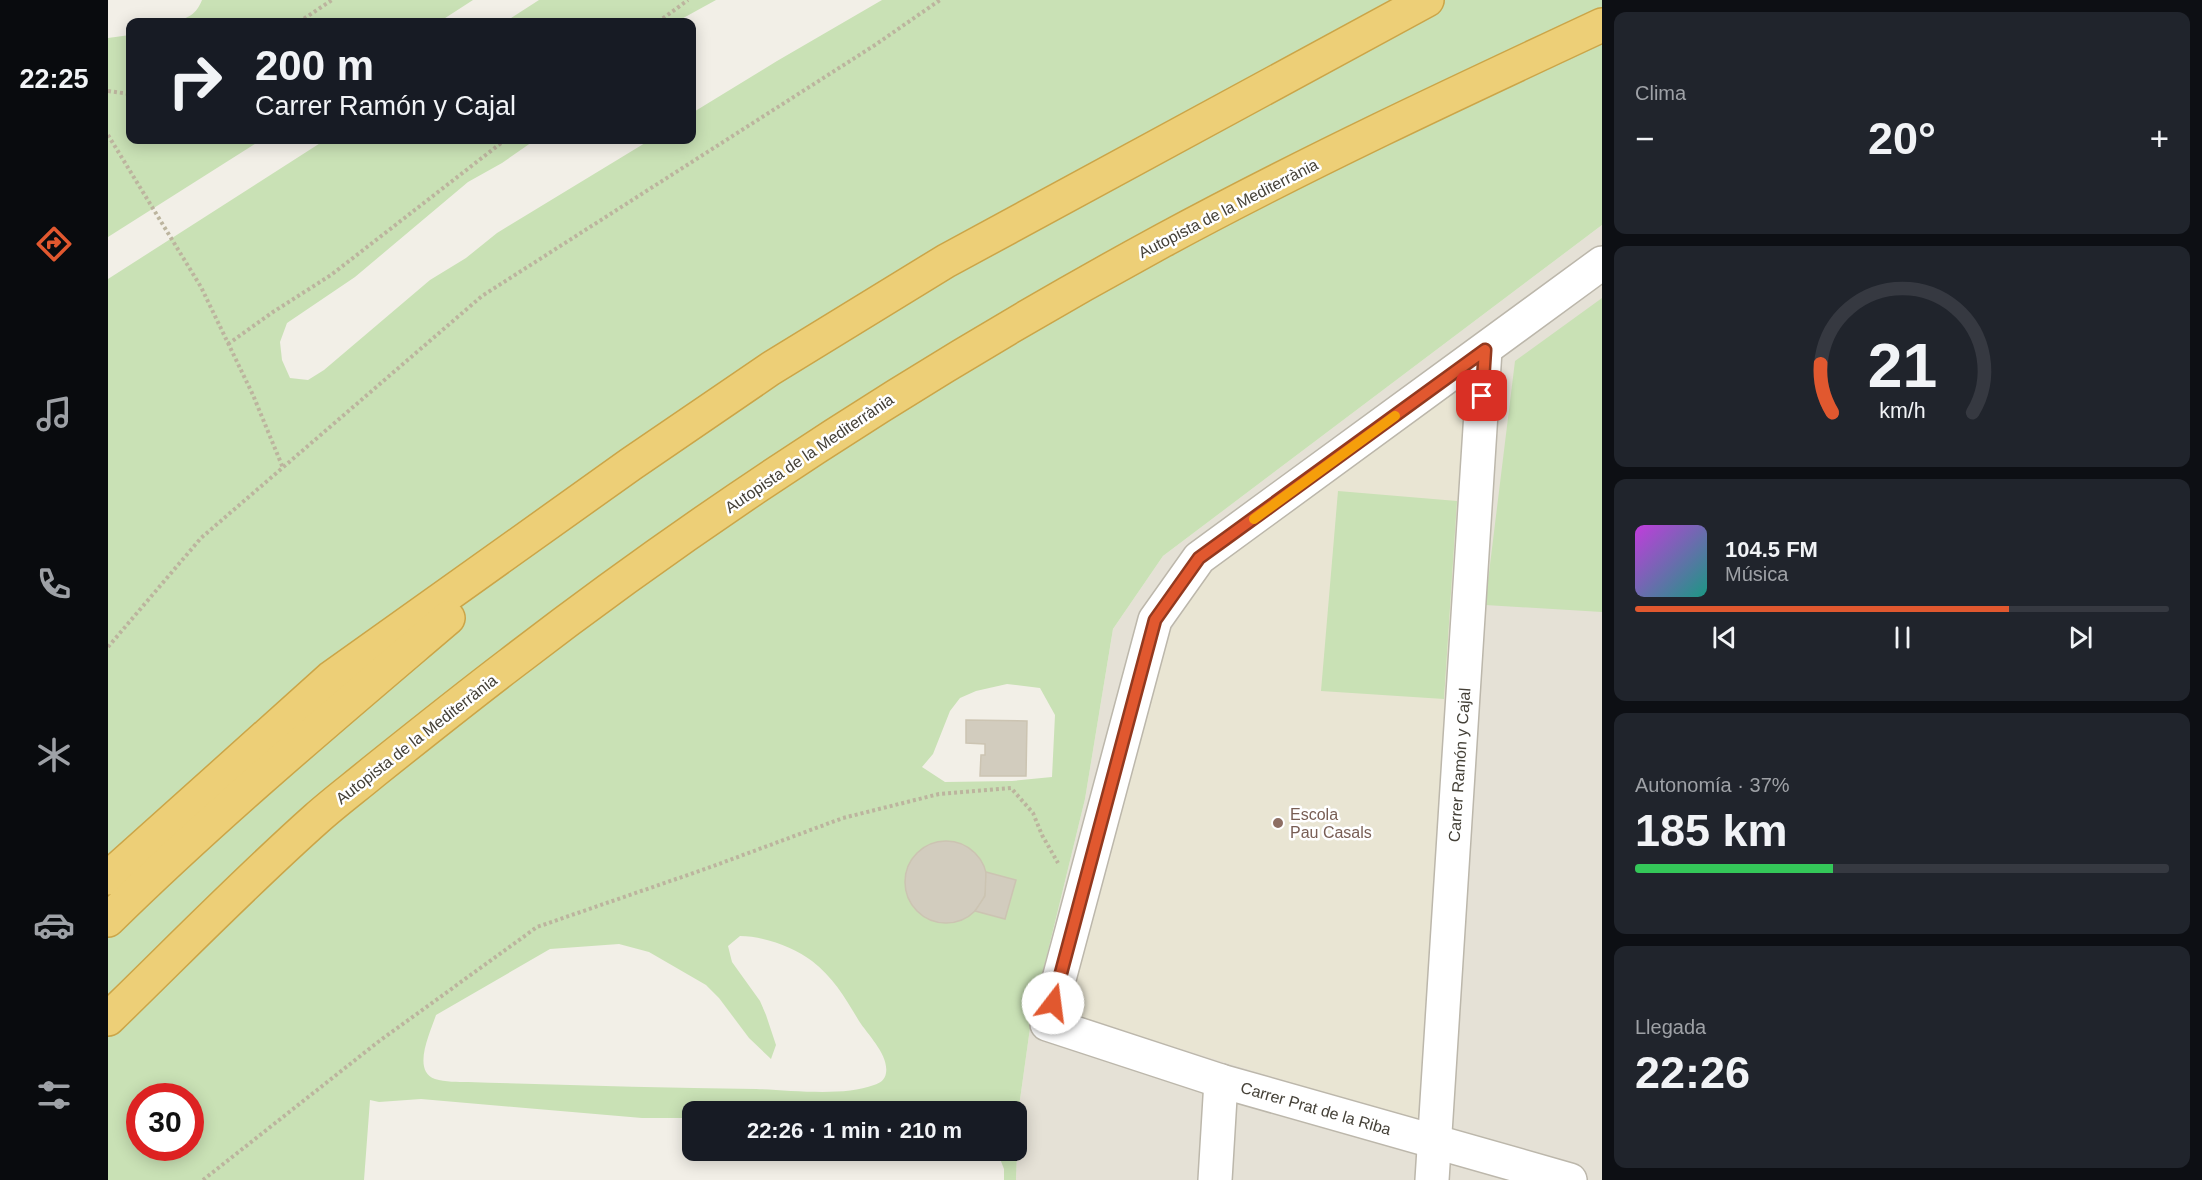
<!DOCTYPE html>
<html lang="es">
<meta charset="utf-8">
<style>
:root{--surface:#171b24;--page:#20242c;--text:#f1f3f6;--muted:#9ea1a6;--line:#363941;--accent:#e1582f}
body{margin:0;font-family:Arial,sans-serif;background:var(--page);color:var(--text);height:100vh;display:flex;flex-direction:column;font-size:22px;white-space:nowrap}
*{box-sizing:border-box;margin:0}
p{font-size:20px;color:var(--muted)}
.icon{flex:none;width:33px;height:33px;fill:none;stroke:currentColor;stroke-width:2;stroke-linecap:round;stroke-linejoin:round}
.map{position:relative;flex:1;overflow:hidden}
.drawer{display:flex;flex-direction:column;gap:12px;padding:12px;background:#0d0f14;width:600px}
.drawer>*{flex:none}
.guide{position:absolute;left:18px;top:18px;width:570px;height:126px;border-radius:12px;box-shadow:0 3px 15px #0003;background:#171b24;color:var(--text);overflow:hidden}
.speed{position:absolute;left:18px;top:1083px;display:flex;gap:12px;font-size:30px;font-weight:700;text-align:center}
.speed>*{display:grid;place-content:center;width:78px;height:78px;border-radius:50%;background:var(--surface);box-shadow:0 3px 15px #0003;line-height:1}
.speed .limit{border:9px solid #d22;background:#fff;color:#111}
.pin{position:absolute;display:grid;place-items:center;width:51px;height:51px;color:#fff;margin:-26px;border-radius:12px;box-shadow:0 3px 9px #0006}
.me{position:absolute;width:66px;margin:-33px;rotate:15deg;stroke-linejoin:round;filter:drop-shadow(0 0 4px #0008)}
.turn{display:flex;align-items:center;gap:21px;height:126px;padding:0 30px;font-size:27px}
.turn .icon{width:78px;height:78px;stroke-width:2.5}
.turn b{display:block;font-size:42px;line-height:51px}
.big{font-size:45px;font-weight:700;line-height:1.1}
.drawer .widget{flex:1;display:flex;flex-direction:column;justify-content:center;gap:9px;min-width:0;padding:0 21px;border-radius:12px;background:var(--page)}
.drawer .dial{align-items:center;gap:0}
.dial svg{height:156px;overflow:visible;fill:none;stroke:var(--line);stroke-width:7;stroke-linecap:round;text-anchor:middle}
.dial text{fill:var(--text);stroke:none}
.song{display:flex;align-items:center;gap:18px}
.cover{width:72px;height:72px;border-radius:9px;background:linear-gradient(135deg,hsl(290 70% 55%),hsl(170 70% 35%))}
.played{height:6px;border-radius:3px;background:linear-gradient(90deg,var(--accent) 70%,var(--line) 70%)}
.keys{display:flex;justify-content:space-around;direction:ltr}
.heat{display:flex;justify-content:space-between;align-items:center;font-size:33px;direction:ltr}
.charge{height:9px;border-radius:4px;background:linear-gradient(90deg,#34c759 37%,var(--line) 0)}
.trip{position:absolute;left:574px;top:1101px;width:345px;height:60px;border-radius:12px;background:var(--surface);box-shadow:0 3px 15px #0003;font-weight:700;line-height:60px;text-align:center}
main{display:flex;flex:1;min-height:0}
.tab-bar{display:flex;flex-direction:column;width:108px;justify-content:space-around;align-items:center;background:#090b0e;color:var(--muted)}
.tab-bar .icon{width:42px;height:42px}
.tab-bar .current{color:var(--accent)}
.tab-bar b{font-size:27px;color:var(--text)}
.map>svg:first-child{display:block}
</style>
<main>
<nav class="tab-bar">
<b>22:25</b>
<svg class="icon current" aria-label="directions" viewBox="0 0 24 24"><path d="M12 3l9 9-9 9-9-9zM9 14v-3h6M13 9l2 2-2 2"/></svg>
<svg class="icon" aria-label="music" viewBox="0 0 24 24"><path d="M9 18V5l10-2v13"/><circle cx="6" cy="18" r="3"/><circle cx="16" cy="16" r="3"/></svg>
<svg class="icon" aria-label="phone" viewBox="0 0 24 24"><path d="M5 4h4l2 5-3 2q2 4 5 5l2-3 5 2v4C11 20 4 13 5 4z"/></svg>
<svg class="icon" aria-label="climate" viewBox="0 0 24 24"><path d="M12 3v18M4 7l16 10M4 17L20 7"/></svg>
<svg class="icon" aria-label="car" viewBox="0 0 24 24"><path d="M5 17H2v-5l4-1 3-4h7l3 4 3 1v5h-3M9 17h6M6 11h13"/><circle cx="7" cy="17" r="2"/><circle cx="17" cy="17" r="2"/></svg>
<svg class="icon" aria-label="filters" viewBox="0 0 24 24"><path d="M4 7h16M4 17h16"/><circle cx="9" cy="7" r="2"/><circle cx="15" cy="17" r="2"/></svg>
</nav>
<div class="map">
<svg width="1494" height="1180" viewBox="0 0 1494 1180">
<rect width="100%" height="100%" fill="#f2efe7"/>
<polygon fill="#e5e1d6" points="1494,225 1494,1180 908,1180 910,1114 923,1021 977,799 1005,629 1055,556"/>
<polygon fill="#e9e5d3" points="1358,381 1312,1122 956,1013 1062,632 1100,573"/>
<g fill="#c9e1b5" fill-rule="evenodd">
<path d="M94,0H365L331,22H65C80,18 88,15 94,0Z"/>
<polygon points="431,0 608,0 568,22 397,22"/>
<path d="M774,0H1494V225L1055,556L1005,629L977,799L923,1021L910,1114L909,1150V1112H828L784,1107L737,1108L712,1112H585V1118H534L313,1099L271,1102L262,1100L256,1180H0V279L217,140H427L394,163L360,182L247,277L179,323L172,342L174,360L182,378L200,380L216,370L322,280L358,258L389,233L542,140H584V113L669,61ZM899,684L932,688L947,715L944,777L904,781L837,782L814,767L825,754L842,711L852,698L868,691ZM632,936C655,936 686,947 704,961C725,977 738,999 751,1021C760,1035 781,1055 778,1073C777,1080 772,1083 766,1085C735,1097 681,1090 648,1089C552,1088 456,1085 360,1082C350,1082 337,1082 327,1079C303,1071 323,1031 328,1015L442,949L511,944L541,952L598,985L611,998L641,1038L663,1059L668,1045L658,1015L652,1001L624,962L620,946ZM32,1096H82V1148H32Z"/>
<polygon points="22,35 22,140 153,140 0,237 0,38"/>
<polygon points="1494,298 1494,612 1361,604 1380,581 1407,361"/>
<polygon points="1230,491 1349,501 1336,699 1213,691"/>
<polygon points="889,1151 909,1151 908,1180 896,1180 896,1169"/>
</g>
<g fill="#d2ccbe" stroke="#ccc4b2" stroke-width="1.5">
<polygon points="858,720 919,721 918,776 872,776 873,755 877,755 877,744 858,743"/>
<circle cx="838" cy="882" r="41"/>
<polygon points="878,872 908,880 897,919 867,911 877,896"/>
</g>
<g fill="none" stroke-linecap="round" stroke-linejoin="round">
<defs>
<g id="minor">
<polyline points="1107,1180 1113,1081"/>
<polyline points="1324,1180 1377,350"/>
<polyline points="1462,1180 1113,1081 939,1024 1047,620 1091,558 1494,263"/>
</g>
<g id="highway">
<polyline points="0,878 223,678 523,464 662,369 838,261 1319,0"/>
<path d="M0,920C108,814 225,716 340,618"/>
<path d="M0,1019C69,952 137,882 209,818C227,802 247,787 265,772C310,736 355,700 401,665C607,506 826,365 1054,241C1198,163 1346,94 1494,25"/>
</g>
</defs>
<use href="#minor" stroke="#bcb7ab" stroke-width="36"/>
<use href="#highway" stroke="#cba548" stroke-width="36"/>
<g stroke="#bcb49e" stroke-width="4" stroke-dasharray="3 3" stroke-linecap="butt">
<polyline points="191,22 224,0"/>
<polyline points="550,22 580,0"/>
<polyline points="0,91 22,94"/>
<polyline points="0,135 93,287 145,395 175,468"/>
<polyline points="120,344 165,312 223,275 397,140"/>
<polyline points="0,647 93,538 374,296 767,45 832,0"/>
<polyline points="95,1180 270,1042 429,927 600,868 735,818 831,794 903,788 925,813 934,835 950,863"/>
</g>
<use href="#minor" stroke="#fff" stroke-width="33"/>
<use href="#highway" stroke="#edcf77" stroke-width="33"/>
</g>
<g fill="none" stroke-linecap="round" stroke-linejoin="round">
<defs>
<polyline id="route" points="945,1003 1047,620 1091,558 1377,350 1374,396"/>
</defs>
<use href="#route" stroke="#92391f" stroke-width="15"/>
<use href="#route" stroke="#e1582f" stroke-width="10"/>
<polyline stroke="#f59e0b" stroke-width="10" points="1146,519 1287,416"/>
</g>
<circle fill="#8d6e63" stroke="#fff" stroke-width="2" cx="1170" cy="823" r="6"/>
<g text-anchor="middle" stroke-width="5" stroke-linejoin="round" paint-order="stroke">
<g font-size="16" fill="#444037" stroke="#fff">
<text transform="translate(1120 208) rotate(-27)" y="6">Autopista de la Mediterrània</text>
<text transform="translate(701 453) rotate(-34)" y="6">Autopista de la Mediterrània</text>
<text transform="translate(308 739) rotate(-38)" y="6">Autopista de la Mediterrània</text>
<text transform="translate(1351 765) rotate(-86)" y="6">Carrer Ramón y Cajal</text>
<text transform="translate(1208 1108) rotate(16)" y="6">Carrer Prat de la Riba</text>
</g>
<g font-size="16" fill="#785e54" stroke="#fff" text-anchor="start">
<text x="1182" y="820">Escola<tspan x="1182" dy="18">Pau Casals</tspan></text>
</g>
</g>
</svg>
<div class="speed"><div class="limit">30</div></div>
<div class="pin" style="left:1374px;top:396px;background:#d93025"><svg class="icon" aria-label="arrive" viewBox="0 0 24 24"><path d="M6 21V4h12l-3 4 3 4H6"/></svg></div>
<svg class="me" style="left:945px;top:1003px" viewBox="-20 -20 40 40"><circle r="19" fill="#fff"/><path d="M0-13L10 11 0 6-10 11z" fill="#e1582f"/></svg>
<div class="trip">22:26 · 1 min · 210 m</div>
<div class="guide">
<div class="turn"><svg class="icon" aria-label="right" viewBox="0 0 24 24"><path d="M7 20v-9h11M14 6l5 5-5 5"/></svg><div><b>200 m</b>Carrer Ramón y Cajal</div></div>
</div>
</div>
<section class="drawer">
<div class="widget"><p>Clima</p>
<div class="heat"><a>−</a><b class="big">20°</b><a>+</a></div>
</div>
<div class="widget dial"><svg viewBox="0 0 100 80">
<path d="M14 69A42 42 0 1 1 86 69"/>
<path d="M14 69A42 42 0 0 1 8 44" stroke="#e1582f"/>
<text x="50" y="56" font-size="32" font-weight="700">21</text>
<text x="50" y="72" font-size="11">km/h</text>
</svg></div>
<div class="widget">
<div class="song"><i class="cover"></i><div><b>104.5 FM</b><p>Música</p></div></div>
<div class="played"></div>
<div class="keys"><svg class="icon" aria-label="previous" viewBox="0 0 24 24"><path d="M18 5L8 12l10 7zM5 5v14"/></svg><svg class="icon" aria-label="pause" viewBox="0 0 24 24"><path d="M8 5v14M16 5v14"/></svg><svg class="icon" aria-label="next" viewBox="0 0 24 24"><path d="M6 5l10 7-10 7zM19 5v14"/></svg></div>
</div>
<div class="widget"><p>Autonomía · 37%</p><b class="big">185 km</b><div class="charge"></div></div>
<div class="widget"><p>Llegada</p><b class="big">22:26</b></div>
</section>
</main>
